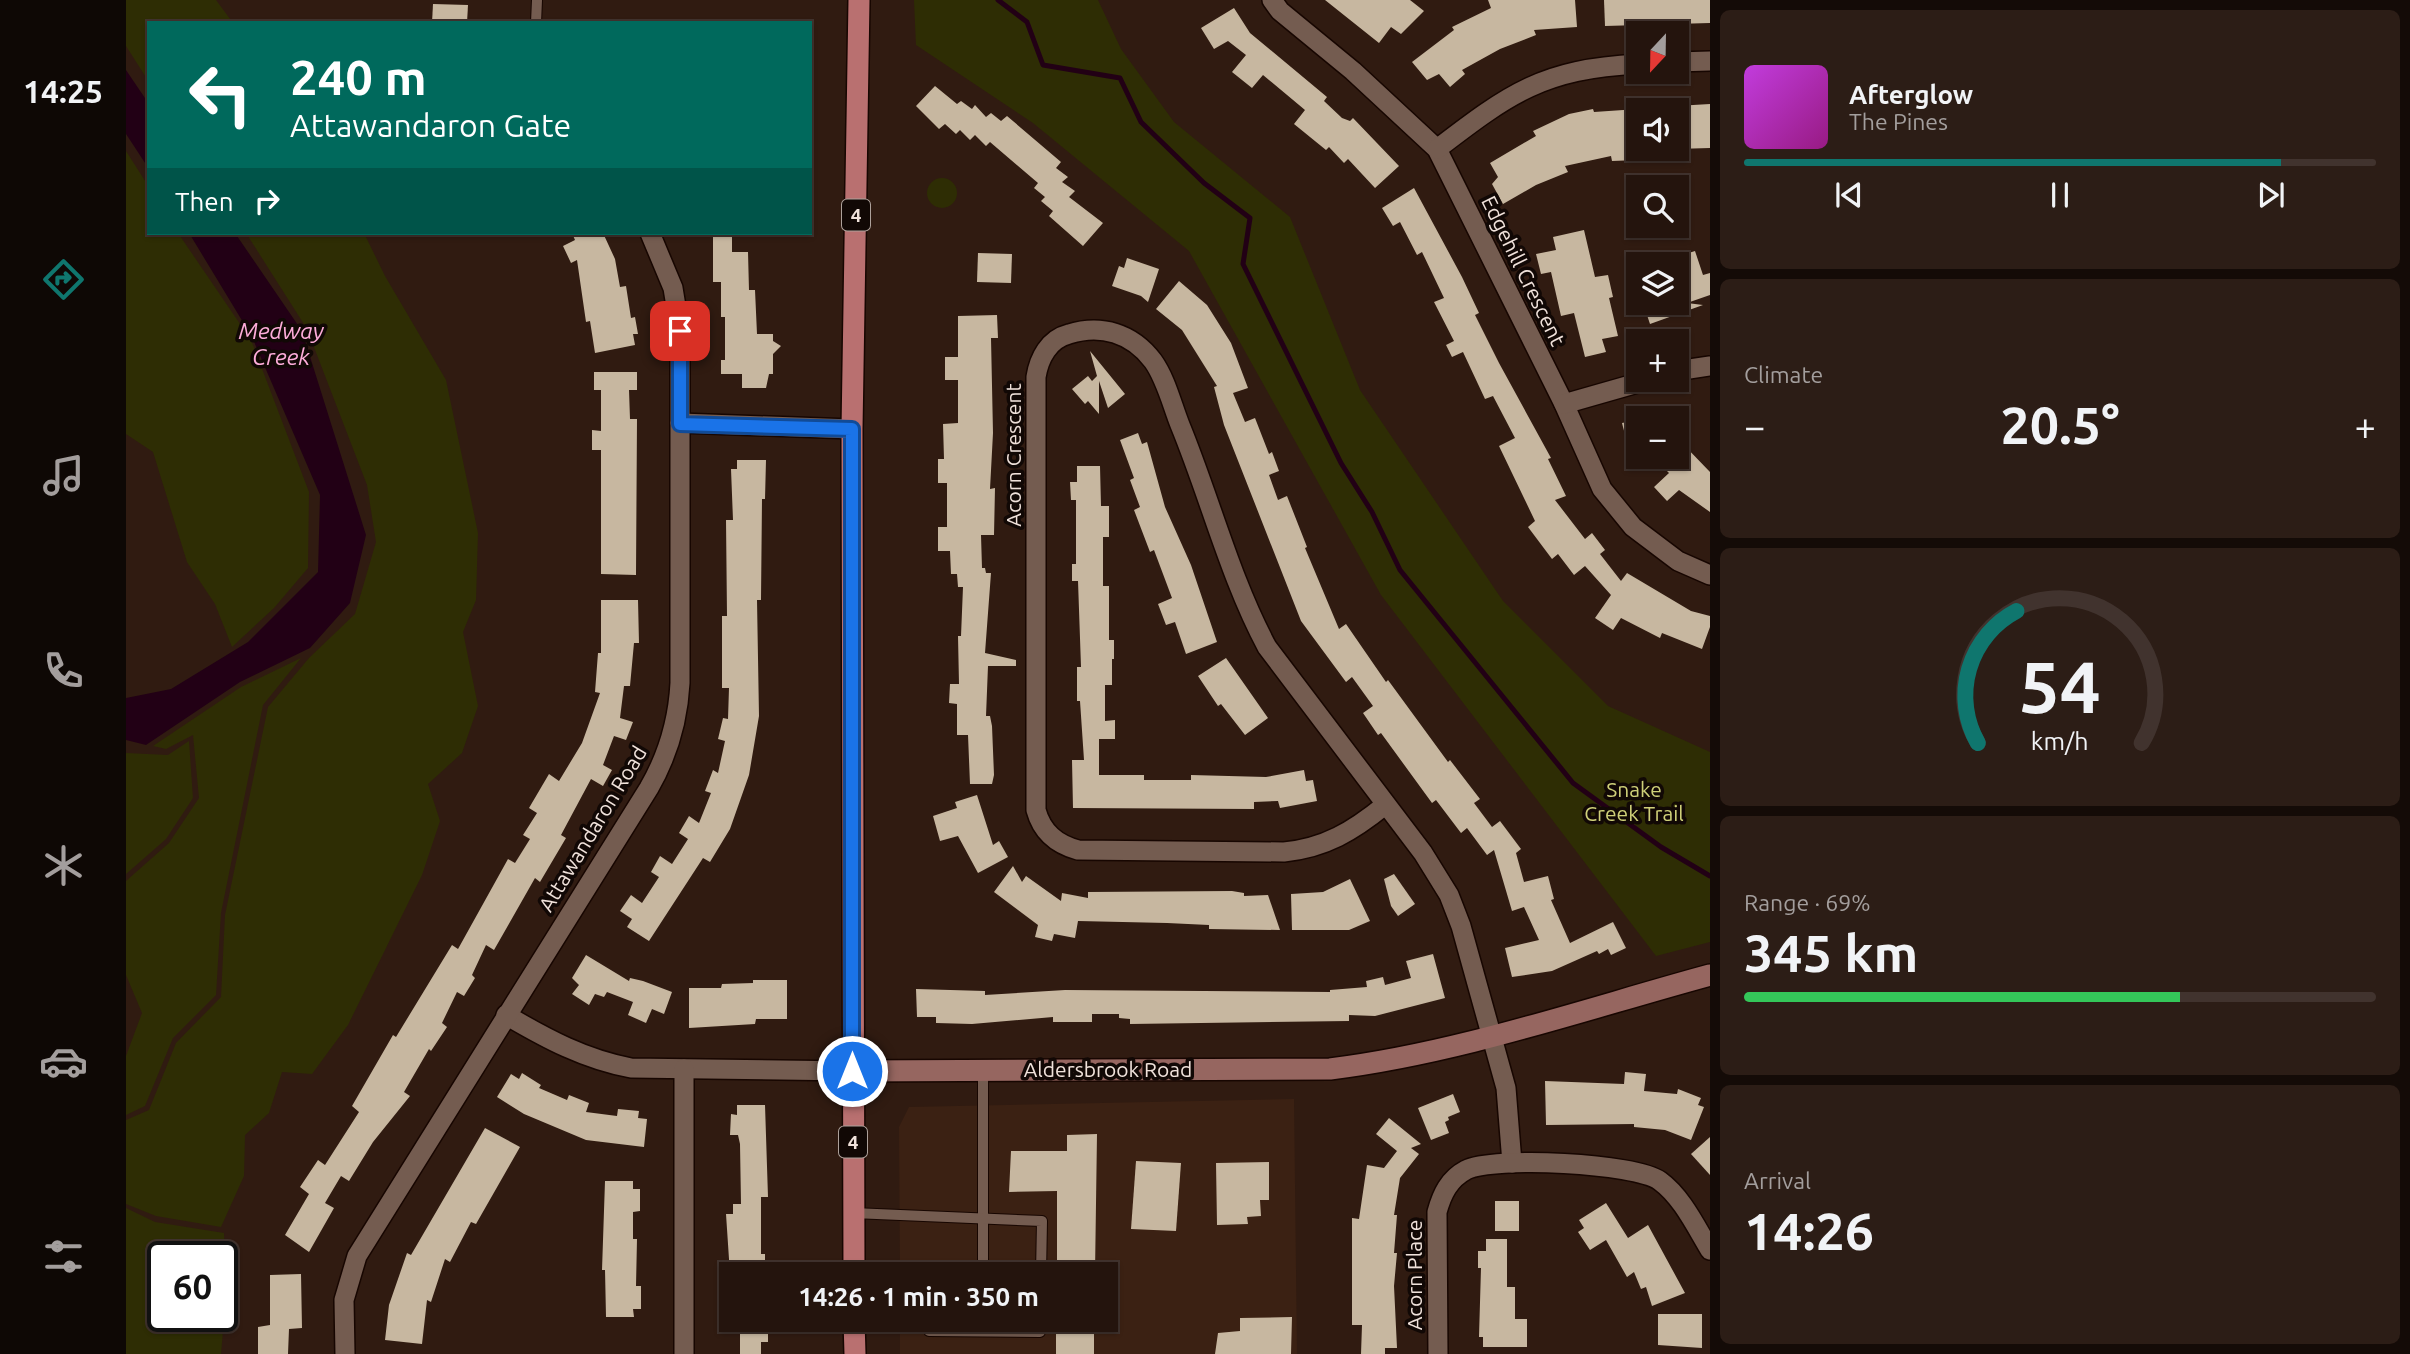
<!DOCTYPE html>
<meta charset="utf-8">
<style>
:root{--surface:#24140d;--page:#2c1d16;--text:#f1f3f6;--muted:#a39e9d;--line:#41332e;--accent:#0f766e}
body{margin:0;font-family:Ubuntu,sans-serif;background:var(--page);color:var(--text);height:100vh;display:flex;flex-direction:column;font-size:26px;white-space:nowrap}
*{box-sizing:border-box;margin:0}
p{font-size:23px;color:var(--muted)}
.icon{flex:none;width:38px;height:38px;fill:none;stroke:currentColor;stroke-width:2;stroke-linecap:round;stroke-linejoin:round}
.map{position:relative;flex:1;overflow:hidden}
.details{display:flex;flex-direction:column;gap:10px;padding:10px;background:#140b07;width:700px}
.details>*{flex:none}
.hud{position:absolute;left:21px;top:21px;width:665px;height:214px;border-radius:0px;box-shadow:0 2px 5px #0004,0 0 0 2px var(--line);background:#00695c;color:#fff;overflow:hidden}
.needle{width:46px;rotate:202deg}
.tools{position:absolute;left:1500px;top:21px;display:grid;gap:14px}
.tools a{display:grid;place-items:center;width:63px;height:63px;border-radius:0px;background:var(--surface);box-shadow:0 2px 5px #0004,0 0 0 2px var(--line);font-size:35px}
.speed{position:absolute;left:21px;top:1241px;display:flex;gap:14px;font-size:35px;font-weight:700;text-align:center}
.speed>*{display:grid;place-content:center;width:91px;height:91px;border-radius:50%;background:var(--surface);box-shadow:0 2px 5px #0004,0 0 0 2px var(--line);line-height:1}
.speed .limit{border:4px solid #111;border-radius:10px;background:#fff;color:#111}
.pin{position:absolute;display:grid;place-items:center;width:60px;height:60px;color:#fff;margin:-30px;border-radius:14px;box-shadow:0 4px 10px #0006}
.me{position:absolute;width:77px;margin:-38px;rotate:0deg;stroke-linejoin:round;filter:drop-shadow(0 0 5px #0008)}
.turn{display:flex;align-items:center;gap:24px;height:147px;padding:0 28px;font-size:32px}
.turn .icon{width:91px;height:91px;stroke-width:2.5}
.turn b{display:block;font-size:49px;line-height:60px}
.then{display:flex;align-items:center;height:66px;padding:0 28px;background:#0003;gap:14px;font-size:26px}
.big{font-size:52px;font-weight:700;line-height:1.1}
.details .tile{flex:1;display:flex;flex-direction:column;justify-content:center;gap:10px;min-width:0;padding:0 24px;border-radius:10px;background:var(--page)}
.details .dial{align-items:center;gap:0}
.dial svg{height:182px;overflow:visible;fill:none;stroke:var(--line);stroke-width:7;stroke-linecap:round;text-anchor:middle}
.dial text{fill:var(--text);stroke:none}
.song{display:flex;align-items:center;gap:21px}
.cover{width:84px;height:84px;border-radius:10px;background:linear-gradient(135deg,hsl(290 70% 55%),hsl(310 70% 35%))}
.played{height:7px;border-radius:4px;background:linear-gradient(90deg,var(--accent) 85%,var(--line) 85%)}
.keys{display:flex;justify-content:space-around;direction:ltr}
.heat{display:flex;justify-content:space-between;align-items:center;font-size:38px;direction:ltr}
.charge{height:10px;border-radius:5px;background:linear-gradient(90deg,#34c759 69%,var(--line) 0)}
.trip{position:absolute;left:593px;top:1262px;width:399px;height:70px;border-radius:0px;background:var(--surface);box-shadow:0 2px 5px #0004,0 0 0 2px var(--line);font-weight:700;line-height:70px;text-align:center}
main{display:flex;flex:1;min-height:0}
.tab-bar{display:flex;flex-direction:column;width:126px;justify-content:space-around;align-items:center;background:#0e0805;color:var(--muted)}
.tab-bar .icon{width:49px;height:49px}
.tab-bar .active{color:var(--accent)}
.tab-bar b{font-size:32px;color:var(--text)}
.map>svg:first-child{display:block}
</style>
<main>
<nav class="tab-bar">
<b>14:25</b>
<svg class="icon active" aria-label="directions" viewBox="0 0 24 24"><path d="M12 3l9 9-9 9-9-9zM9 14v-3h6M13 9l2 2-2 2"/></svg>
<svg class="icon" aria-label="music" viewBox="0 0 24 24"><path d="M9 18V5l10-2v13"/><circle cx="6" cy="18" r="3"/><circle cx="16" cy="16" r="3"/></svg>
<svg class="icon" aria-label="phone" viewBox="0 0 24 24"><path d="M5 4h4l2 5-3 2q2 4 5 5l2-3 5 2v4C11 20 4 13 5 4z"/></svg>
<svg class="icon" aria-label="climate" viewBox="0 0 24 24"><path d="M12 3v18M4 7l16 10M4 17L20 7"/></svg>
<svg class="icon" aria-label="car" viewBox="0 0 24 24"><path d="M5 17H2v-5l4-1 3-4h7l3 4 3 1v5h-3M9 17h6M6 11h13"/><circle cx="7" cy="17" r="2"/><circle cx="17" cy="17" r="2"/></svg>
<svg class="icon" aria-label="filters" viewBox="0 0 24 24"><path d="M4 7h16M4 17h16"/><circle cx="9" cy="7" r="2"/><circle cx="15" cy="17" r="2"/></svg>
</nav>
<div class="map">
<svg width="1584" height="1354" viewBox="0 0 1584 1354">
<rect width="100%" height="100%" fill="#301b11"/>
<polygon fill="#3b2113" points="1168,1099 1171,1354 774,1354 774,1320 980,1320 980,1274 774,1274 773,1127 783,1107"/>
<g fill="#2e2d04" fill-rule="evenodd">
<polygon points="0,0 90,0 107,23 23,23 23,82 0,46"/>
<polygon points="788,0 972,0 995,49 1048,122 1164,217 1234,390 1377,601 1482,706 1584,752 1584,942 1530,956 1255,595 1063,251 907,123 790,45"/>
<polygon points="0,151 23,187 23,233 52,233 125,340 183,492 182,568 148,608 106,647 89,604 61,562 27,452 0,434"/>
<circle cx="816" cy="193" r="15"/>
<polygon points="120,233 238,233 259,276 320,380 352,533 350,600 337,632 352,706 336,753 302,784 314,821 296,875 222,1025 186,1074 156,1072 143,1113 119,1135 118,1176 95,1227 30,1216 0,1204 0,1120 23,1110 50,1043 95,997 99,915 142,707 183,658 229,614 250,542 241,485 181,329"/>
<polygon points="175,658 137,705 95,913 90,995 47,1038 19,1106 0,1115 0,1056 16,1013 0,975 0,881 43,843 73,798 67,735 40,749 27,746 115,687"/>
<polygon points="63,741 67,798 40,839 0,874 0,753 42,755"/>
<path d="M0,1208L29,1222L98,1233L100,1296L95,1354H0ZM96,1256V1316H37V1256Z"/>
</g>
<g fill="#220015">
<polygon points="0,70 23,104 23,169 0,134"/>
<polygon points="63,233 109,233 176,331 240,535 224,603 184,648 114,682 20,745 0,740 0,698 45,689 122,642 192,572 194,495 126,337"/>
</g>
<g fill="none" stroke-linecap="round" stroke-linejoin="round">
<polyline stroke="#220015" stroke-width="5" points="872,0 901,22 917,65 994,78 1015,122 1078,183 1124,218 1117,264 1215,463 1246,512 1274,570 1447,783 1535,847 1584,876"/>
</g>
<g fill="#c7b7a0">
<polygon points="1199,0 1284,0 1298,11 1275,34 1265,27 1253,43"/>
<polygon points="1362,0 1449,0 1451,27 1408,30 1410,35 1374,49 1336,70 1339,74 1324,87 1313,74 1301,80 1286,62 1328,30 1326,27 1365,8"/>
<polygon points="1478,0 1584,0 1584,23 1479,26"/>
<polygon points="307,4 342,5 341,23 306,23"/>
<polygon points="1108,8 1124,33 1201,97 1198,101 1216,118 1224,121 1227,118 1273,166 1249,188 1222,159 1218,163 1203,147 1200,150 1168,124 1179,110 1137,75 1126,88 1106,72 1120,55 1102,41 1088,49 1075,28"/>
<polygon points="809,86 831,104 835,101 846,109 849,105 860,117 865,113 875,121 881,116 935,162 930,168 942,177 936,182 949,191 943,197 977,223 957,246 923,216 927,211 915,201 919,197 908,188 912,183 864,142 860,146 849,135 844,140 834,130 830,134 819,124 813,129 790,106"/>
<polygon points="1584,104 1584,148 1550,149 1550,106"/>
<polygon points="1467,109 1468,112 1512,109 1512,160 1486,161 1485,156 1439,166 1442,172 1410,185 1377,204 1366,184 1372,177 1364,163 1410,136 1407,131 1443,114"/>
<polygon points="1288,188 1336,277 1353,313 1349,315 1373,363 1425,458 1422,459 1440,496 1429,500 1459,539 1466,533 1479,550 1474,554 1495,581 1501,573 1565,611 1584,616 1584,627 1576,649 1536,633 1534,638 1495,618 1487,630 1469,618 1485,595 1459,566 1448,575 1432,554 1426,559 1402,527 1409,521 1373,446 1389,438 1367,396 1359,399 1337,352 1326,357 1320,345 1328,341 1308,302 1318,298 1296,252 1291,255 1274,222 1267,226 1256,208"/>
<polygon points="1458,230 1469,277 1482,275 1487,297 1483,298 1492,336 1476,339 1480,352 1459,357 1448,313 1435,316 1425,272 1415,274 1410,254 1430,250 1427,237"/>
<polygon points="446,233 477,233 489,259 494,287 500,286 505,318 509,317 512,334 507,334 509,345 469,353 464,321 460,322 451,260 445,263 437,246 449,240"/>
<polygon points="587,233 606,233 606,252 622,252 623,290 629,290 631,334 647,334 647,341 655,346 647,354 647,374 643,374 640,388 616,388 616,374 595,374 595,360 599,360 599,317 595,317 595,282 587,282"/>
<polygon points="1569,251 1577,275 1584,273 1584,295 1561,303 1577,305 1524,324 1517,303 1550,303 1550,257"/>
<polygon points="852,253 886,254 885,283 851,282"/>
<polygon points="1001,258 1033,269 1022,302 1015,296 986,286 993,266 998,268"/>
<polygon points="1053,281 1081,305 1105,343 1122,388 1107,393 1119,422 1129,418 1143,454 1146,452 1153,471 1143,475 1152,500 1161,496 1181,547 1179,548 1213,629 1220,624 1260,682 1262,680 1322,762 1324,760 1354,799 1348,803 1366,827 1374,821 1395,849 1390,853 1398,882 1422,876 1428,899 1425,900 1444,943 1487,922 1500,948 1485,955 1482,949 1473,954 1471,951 1426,971 1386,977 1379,948 1413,940 1398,907 1386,911 1368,850 1361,855 1341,828 1335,833 1310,800 1306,803 1255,733 1252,735 1237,713 1247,706 1226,677 1220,682 1175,621 1098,425 1088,387 1091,386 1056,330 1030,309"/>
<polygon points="871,315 872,338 865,338 867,433 864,489 869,488 868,535 855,535 856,568 859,568 860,573 865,573 859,653 890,660 890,666 862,666 860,716 864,716 866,726 868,775 866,784 844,784 842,735 831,735 831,704 823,703 824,684 833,684 832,636 835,636 837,587 832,587 831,574 825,574 824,551 812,551 812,527 821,527 821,483 812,483 812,459 818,459 817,424 832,423 832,380 819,380 819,357 832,357 832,316"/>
<polygon points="964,351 999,394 982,408 973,381 973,414 962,401 959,404 946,389 962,376 966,381 971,376"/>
<polygon points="468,372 511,372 511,390 503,390 504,419 511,419 510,575 475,574 475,450 466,450 466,430 475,431 475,390 468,390"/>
<polygon points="1512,420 1512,465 1507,466 1496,423"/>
<polygon points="1012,433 1016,444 1021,442 1039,507 1065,565 1091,642 1060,654 1049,622 1040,625 1032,604 1046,598 1028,550 1024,552 1008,510 1014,507 1004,480 1008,478 994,440"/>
<polygon points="1557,444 1584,472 1584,512 1553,490 1541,501 1528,487 1543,473 1535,465 1543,457 1550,457 1550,450"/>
<polygon points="611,460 640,460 639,499 636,499 635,600 631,600 633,716 623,775 604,829 584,862 577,858 523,941 501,927 506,919 494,911 505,895 516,903 533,877 525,872 534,856 546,864 562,839 553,833 563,816 573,823 585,793 579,791 587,770 592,773 599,741 592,739 597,718 602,719 603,688 596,688 596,616 601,616 600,520 607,520 605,469 611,469"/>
<polygon points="951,466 974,466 975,506 983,506 983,537 977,537 977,586 983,586 983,640 988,640 988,659 986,659 986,685 979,685 979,721 989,720 989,739 973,739 973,775 1018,775 1018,780 1065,780 1065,775 1140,777 1178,770 1180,781 1187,780 1191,801 1154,808 1152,801 1128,802 1128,809 947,808 946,760 958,760 954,701 951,701 951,667 955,667 952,581 946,581 946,564 950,564 950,500 945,500 944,482 951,482"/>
<polygon points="475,600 512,600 513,643 508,643 504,686 498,686 494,718 507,722 500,740 488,736 477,765 486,770 477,786 465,779 435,835 440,838 414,882 409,878 368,950 360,945 346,975 349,978 338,996 331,992 316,1023 321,1027 305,1051 303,1049 278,1092 284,1096 247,1142 223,1181 215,1176 199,1203 208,1208 183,1252 159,1235 183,1194 174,1187 192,1160 199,1165 233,1112 226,1106 267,1035 270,1037 326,945 332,949 382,859 389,863 404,839 397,835 411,813 403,808 423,774 433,781 456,743 474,693 469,692 472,653 475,653"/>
<polygon points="1100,658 1142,718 1119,735 1095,704 1092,706 1072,676"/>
<polygon points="851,795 867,845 873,841 882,857 852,873 832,836 814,841 807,816 831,808 829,802"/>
<polygon points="887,866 896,882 900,876 935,901 936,893 962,898 962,892 1106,891 1118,893 1118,896 1142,895 1154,930 1083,929 1083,925 1041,923 952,921 949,938 928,934 926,941 909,937 912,925 868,892"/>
<polygon points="1268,874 1289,904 1272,916 1265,906 1258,879"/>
<polygon points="1224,879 1244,921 1223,930 1166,930 1165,894 1197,892"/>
<polygon points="1307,954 1319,998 1249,1016 1223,1015 1223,1021 1004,1024 1004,1019 993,1018 993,1014 966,1014 966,1022 927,1022 927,1017 846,1024 810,1023 810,1017 791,1017 790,989 859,991 859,995 939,990 1204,992 1204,990 1241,987 1240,981 1257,977 1259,985 1285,978 1280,961"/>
<polygon points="460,955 503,981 504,978 517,981 546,992 538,1014 526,1009 520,1023 502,1015 507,1002 481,992 478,997 469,994 463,1005 446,994 453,985 446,978"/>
<polygon points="627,980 661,980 661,1019 630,1019 629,1024 563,1028 563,988 595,988 596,984 627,983"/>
<polygon points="1499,1072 1520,1074 1518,1091 1551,1094 1552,1089 1575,1098 1572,1105 1578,1107 1565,1140 1539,1130 1508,1127 1508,1124 1420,1125 1419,1081 1498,1084"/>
<polygon points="396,1073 415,1085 413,1088 441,1100 443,1095 463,1103 460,1112 491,1116 492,1109 513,1111 512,1118 521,1119 518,1147 460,1140 398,1114 371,1097 385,1074 393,1079"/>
<polygon points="1327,1094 1334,1112 1322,1117 1323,1120 1319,1122 1323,1133 1305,1140 1292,1108"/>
<polygon points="611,1105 639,1105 642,1197 635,1197 635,1254 639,1254 639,1274 604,1274 600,1214 607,1214 607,1204 615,1204 614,1144 612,1135 604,1135 605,1114 611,1115"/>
<polygon points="1263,1118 1295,1144 1285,1148 1293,1154 1274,1178 1268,1215 1271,1215 1268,1253 1271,1253 1268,1286 1271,1348 1259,1348 1259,1354 1235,1354 1236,1325 1226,1325 1226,1218 1233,1219 1241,1165 1258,1168 1271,1151 1250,1134"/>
<polygon points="359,1128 394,1147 350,1224 345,1222 324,1262 319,1259 305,1302 301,1300 296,1344 259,1340 263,1305 281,1253 285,1255"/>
<polygon points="971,1134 969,1274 931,1274 931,1191 883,1192 885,1151 941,1151 941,1135"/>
<polygon points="1584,1137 1584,1175 1565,1154"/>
<polygon points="1010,1161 1055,1163 1050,1231 1005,1229"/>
<polygon points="1143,1162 1143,1200 1134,1200 1135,1216 1121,1217 1122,1224 1091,1225 1090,1163"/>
<polygon points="479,1181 507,1181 507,1189 514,1189 514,1211 507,1212 507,1239 511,1239 510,1286 515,1286 515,1309 507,1309 508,1317 480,1317 479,1270 476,1270"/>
<rect x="1369" y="1201" width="24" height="30"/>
<polygon points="1480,1203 1502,1238 1522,1225 1559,1293 1526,1306 1520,1287 1515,1289 1508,1272 1501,1277 1480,1240 1464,1250 1452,1232 1458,1228 1453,1220"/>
<polygon points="1360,1239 1381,1239 1381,1287 1389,1287 1389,1319 1401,1319 1401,1347 1357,1347 1357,1337 1353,1337 1355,1268 1352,1268 1352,1251 1360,1251"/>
<polygon points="175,1274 176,1328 163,1329 162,1354 132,1354 132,1327 144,1325 144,1275"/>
<polygon points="1532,1314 1576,1314 1576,1348 1532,1345"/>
<polygon points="1166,1317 1165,1354 1089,1354 1092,1333 1114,1331 1114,1318"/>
<polygon points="614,1320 642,1320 642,1342 635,1342 635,1354 614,1354"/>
<rect x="930" y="1320" width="38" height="34"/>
</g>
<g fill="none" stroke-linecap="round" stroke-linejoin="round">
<defs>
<g id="lane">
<polyline points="410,23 411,0"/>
<polyline points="857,1071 857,1274"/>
<polyline points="727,1213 916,1221 915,1274"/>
<polyline points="803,1331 914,1332 914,1320"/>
</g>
<g id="street">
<polyline points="1146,0 1154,11 1227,71 1311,149 1438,404 1476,489 1507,527 1552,561 1584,575"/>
<polyline points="1550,62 1584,61"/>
<path d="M1311,149C1384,93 1417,69 1512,64"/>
<polyline points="1550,371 1584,366"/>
<polyline points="1438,404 1522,380"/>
<polyline points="554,423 726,429"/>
<path d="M1259,805C1227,831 1199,848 1158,852L952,850C930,844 916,832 910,810V377C913,358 923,339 943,334C975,324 1006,333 1027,361C1040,379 1046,405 1054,425C1084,498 1104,578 1141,647L1297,853L1323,895L1335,926L1380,1088L1386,1163"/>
<path d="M380,1015C421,1039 458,1059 505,1068L726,1071"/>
<polyline points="558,1069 558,1354"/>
<path d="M219,1354L218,1300L231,1256L523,788C542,755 552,721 554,683V331L547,288L524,233"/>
<path d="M1312,1354L1311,1212C1316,1194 1323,1179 1340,1170C1368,1156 1509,1163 1534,1181C1556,1197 1570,1227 1584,1250"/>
</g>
<path id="secondary" d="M726,1071L1204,1069C1333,1053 1459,1009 1584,975"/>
<g id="primary">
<polyline points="728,1274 726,429 733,0"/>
<polyline points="728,1320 729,1354"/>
</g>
</defs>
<use href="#lane" stroke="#170601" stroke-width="12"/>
<use href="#street" stroke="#170601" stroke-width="22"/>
<use href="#secondary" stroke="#170601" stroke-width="24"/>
<use href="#primary" stroke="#170601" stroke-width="24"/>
<use href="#lane" stroke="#745c50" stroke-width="10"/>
<use href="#street" stroke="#745c50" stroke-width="19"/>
<use href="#secondary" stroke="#966660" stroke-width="21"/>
<use href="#primary" stroke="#b97070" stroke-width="21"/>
</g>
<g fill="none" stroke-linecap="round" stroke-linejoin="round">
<defs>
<polyline id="route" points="554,331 554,424 726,429 726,1071"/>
</defs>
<use href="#route" stroke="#114b97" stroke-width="18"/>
<use href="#route" stroke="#1a73e8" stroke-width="12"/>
</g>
<g text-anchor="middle" stroke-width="7" stroke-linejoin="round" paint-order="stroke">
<g fill="#110805" stroke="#ada19b" stroke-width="2">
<rect x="716" y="199.5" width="28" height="31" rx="5"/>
<rect x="713" y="1126.5" width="28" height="31" rx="5"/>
</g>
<g font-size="19" font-weight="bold" fill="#f0e2db">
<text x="730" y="222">4</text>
<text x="727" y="1149">4</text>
</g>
<g font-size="21" fill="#f0e2db" stroke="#110805">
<text transform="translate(1397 271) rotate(64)" y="7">Edgehill Crescent</text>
<text transform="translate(888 455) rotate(-90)" y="7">Acorn Crescent</text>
<text transform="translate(467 829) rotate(-59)" y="7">Attawandaron Road</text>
<text x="982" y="1077">Aldersbrook Road</text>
<text transform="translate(1289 1275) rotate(-90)" y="7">Acorn Place</text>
</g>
<g font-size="21" fill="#cfd079" stroke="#110805">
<text x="1508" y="797">Snake<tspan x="1508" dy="24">Creek Trail</tspan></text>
</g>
<g font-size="23" font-style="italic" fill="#fdacd9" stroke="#110805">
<text x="155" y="339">Medway<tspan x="155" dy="26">Creek</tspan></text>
</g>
</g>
</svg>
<div class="tools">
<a><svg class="needle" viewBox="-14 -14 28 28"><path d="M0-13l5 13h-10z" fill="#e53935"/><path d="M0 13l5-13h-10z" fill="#a39e9d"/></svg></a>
<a><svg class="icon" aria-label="sound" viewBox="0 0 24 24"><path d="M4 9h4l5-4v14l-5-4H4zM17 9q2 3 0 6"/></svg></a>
<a><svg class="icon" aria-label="search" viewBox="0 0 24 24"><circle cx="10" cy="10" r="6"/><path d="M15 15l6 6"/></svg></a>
<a><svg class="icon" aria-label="layers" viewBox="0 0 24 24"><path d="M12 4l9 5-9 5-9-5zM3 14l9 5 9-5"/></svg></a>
<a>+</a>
<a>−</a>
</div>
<div class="speed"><div class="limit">60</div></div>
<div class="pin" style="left:554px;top:331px;background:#d93025"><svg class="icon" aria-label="arrive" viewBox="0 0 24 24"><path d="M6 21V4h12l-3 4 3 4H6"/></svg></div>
<svg class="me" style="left:726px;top:1071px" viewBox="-20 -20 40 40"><circle r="17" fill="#1a73e8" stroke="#fff" stroke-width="3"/><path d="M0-11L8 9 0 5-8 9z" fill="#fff"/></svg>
<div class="trip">14:26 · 1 min · 350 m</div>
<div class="hud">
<div class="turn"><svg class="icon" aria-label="left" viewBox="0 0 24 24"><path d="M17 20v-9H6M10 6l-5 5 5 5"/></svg><div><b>240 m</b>Attawandaron Gate</div></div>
<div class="then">Then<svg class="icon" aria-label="right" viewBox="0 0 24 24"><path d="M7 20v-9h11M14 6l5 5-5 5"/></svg></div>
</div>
</div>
<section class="details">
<div class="tile">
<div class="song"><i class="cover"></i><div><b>Afterglow</b><p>The Pines</p></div></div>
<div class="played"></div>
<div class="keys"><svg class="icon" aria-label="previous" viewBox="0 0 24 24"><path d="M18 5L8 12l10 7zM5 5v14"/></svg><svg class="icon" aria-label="pause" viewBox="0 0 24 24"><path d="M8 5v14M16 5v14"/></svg><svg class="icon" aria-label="next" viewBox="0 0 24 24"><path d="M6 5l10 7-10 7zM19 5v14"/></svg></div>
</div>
<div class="tile"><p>Climate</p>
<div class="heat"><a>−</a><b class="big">20.5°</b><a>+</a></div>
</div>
<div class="tile dial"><svg viewBox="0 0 100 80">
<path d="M14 69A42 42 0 1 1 86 69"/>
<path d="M14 69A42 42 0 0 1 31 11" stroke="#0f766e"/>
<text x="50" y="56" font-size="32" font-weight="700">54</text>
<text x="50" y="72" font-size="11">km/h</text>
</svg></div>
<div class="tile"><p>Range · 69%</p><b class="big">345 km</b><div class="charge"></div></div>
<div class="tile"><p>Arrival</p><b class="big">14:26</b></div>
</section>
</main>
